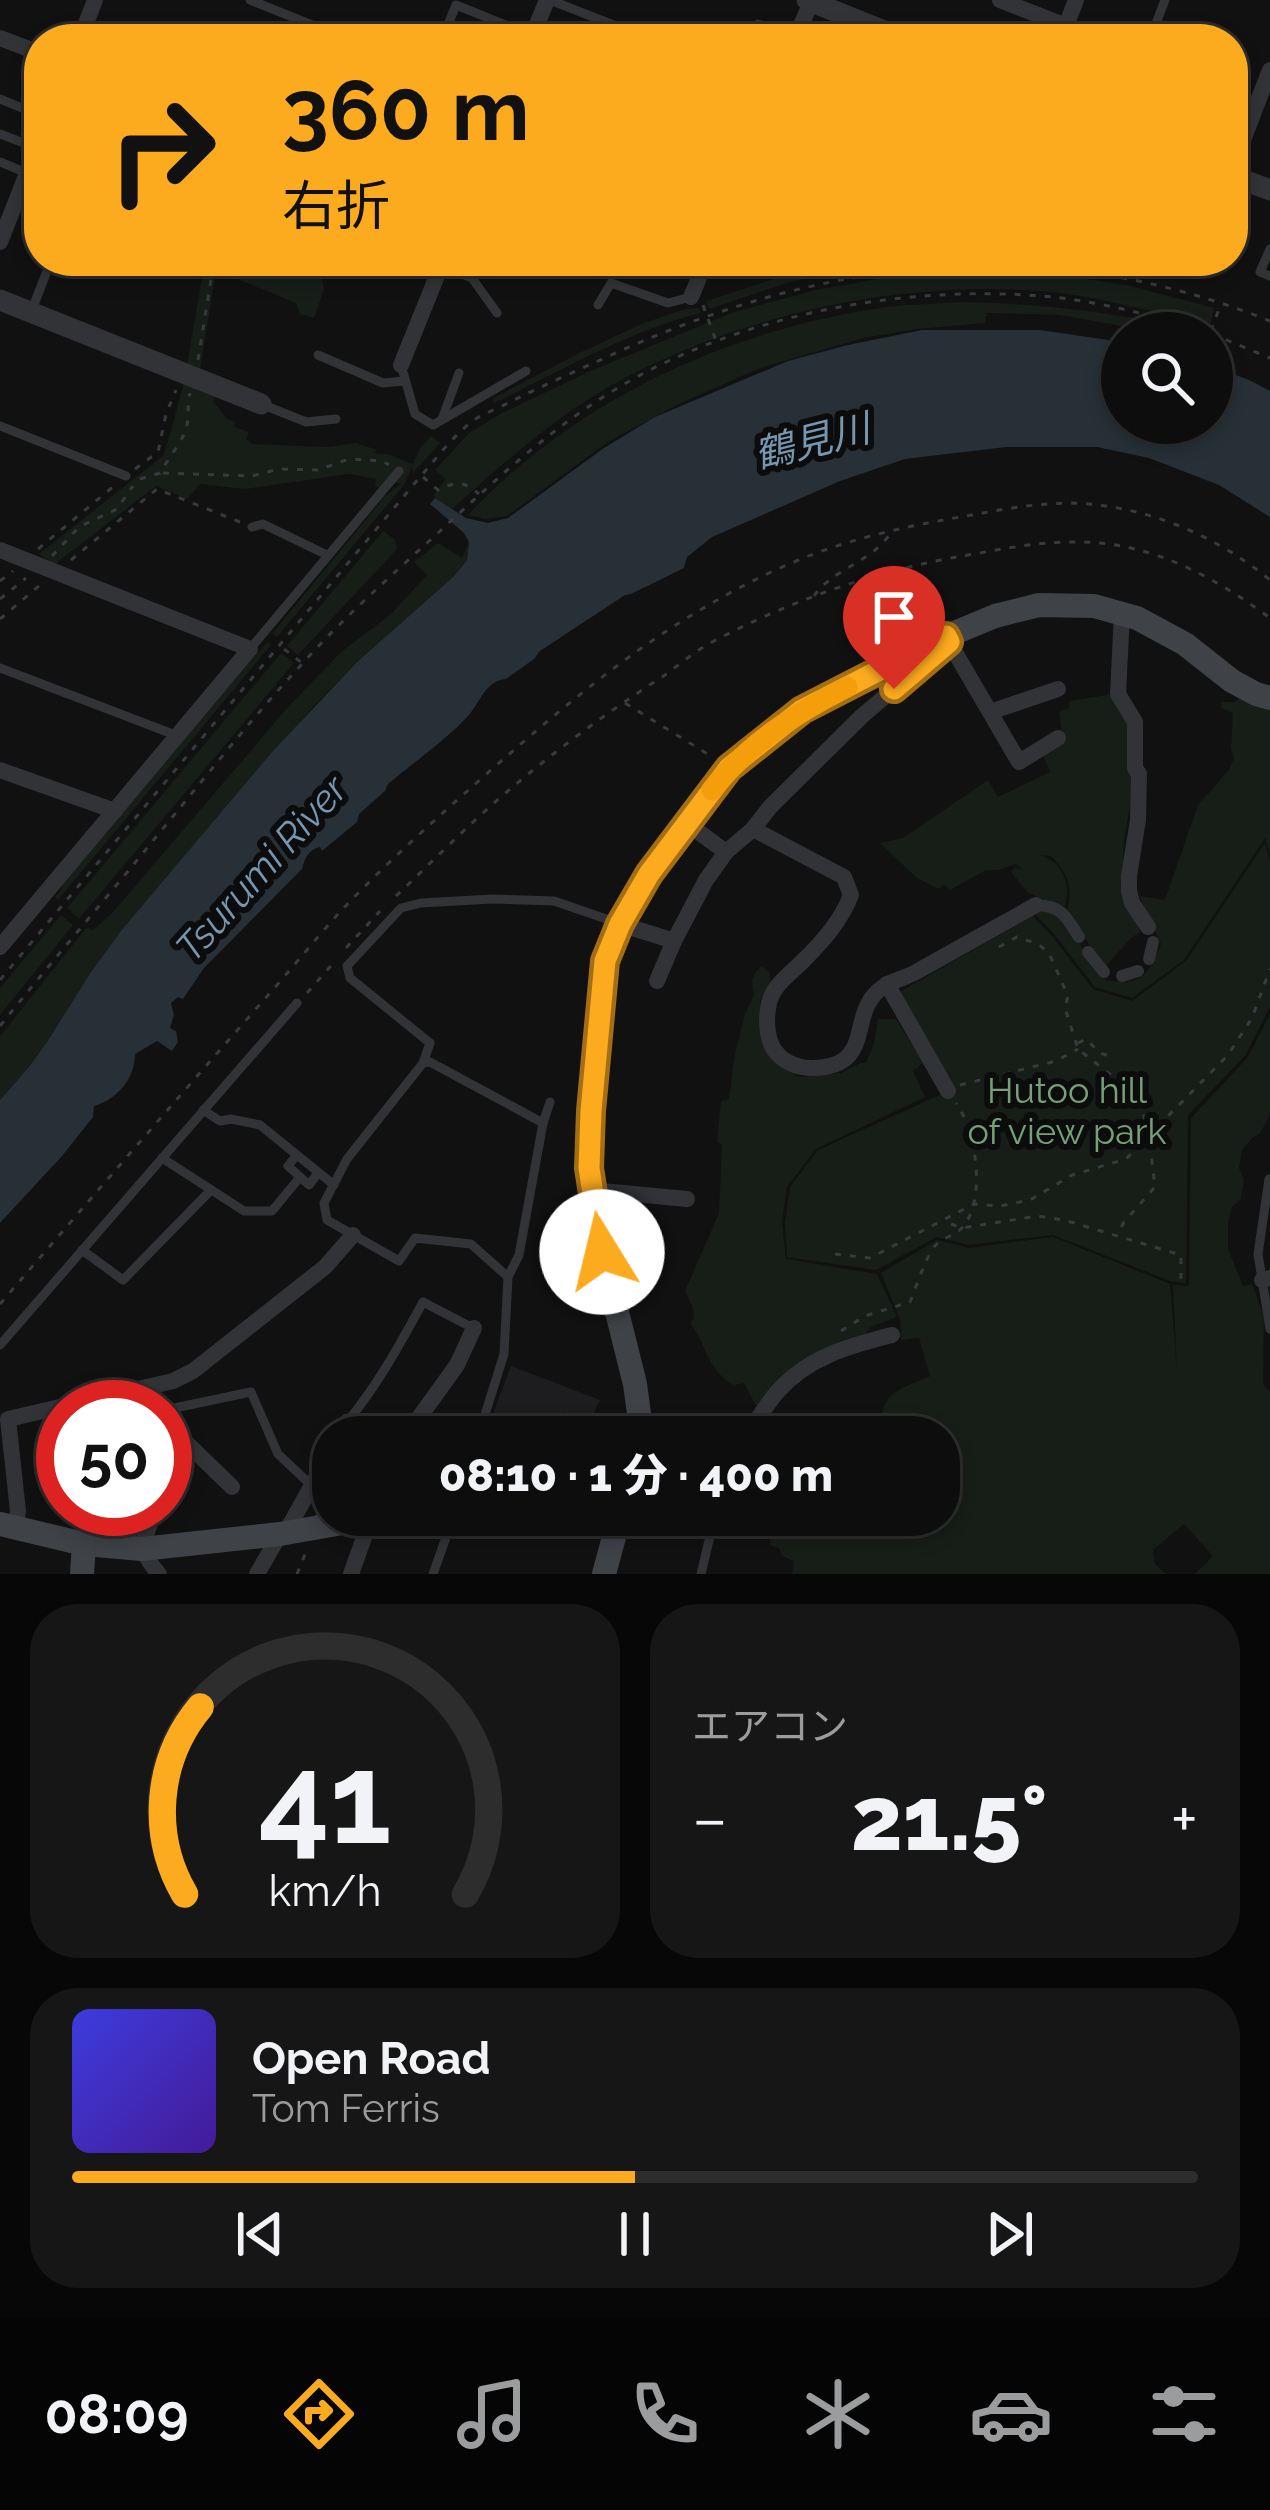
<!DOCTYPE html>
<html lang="ja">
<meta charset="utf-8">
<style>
:root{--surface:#0d0d0e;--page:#161617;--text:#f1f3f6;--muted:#9a9c9e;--line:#2d2d2e;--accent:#fcaa1e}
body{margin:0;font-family:Raleway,"Noto Sans JP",sans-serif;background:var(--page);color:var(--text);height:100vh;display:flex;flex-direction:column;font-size:45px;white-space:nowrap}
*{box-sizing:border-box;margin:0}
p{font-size:39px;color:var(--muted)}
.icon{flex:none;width:66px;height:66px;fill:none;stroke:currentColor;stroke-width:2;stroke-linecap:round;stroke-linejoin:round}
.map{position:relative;height:1574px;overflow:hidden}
.side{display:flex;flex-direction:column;gap:30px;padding:30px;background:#070708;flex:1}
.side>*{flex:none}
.top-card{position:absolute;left:24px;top:24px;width:1224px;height:252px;border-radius:48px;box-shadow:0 6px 18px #0003,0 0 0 3px var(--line);background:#fcaa1e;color:#111;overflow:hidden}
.fabs{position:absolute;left:1101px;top:312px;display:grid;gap:24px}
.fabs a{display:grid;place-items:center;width:132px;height:132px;border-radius:50%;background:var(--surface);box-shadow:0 6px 18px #0003,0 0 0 3px var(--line);font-size:60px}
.speed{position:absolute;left:36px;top:1380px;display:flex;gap:24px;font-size:60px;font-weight:700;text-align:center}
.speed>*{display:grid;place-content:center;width:156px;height:156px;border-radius:50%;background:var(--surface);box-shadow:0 6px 18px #0003,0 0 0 3px var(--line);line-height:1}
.speed .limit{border:18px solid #d22;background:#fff;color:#111}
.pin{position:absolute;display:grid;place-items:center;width:102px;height:102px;color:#fff;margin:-123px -51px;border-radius:50% 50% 50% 0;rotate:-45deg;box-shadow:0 0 12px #0007}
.pin .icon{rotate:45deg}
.me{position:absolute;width:132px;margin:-66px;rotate:351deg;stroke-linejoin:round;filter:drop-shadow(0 0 9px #0008)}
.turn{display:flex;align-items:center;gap:42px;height:252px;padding:0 60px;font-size:54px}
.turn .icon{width:156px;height:156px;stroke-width:2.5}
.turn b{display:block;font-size:84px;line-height:102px}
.big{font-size:90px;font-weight:800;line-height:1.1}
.side .widget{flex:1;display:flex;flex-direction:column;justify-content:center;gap:18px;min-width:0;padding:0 42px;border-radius:48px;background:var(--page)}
.side .dial{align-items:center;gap:0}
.dial svg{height:312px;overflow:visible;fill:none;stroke:var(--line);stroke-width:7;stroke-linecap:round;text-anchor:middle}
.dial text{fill:var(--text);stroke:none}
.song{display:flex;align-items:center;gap:36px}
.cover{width:144px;height:144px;border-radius:18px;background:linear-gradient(135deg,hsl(240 70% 55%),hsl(260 70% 35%))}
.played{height:12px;border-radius:6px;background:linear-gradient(90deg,var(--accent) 50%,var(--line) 50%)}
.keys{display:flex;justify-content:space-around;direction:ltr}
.heat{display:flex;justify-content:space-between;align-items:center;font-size:66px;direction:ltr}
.side .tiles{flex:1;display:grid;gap:30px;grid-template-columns:1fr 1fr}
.widget:last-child{grid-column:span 2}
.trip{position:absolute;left:312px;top:1416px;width:648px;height:120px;border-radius:48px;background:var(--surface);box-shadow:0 6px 18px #0003,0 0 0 3px var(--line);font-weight:800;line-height:120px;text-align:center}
.dock{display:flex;height:192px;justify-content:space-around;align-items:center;background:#050506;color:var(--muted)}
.dock .icon{width:84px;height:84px}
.dock .selected{color:var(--accent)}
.dock b{font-size:54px;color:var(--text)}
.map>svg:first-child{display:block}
</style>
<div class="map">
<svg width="1270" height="1574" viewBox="0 0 1270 1574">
<rect width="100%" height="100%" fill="#111112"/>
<polygon fill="#1d1d1f" points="511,1366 600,1400 589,1423 564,1412 552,1437 484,1437"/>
<g fill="#171d17">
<polygon points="205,261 310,261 305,273 322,279 324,289 314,318 300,314 296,303 218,271 217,265 200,370 187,365"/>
<polygon points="920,261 841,271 790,282 709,309 706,301 789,274 840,262"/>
<path d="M967,271L1044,273L1127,285L1214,308L1210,326C1154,312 1098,296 1040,291C894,280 729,317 602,391C548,423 499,467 452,509L435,498L434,494L446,479L435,470L469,433L502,413L588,372L731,313L815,290L877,279Z"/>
<path d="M959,302C1019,303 1075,308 1133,318L1132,328L1060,315L987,313L985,323L917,329L863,338L760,368L679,404L608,442L507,516L485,519L468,515C578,398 728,330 886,307C910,304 935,304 959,302Z"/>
<path d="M699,308L701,313C631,330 560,371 495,403L492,399L579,353L644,323L685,309Z"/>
<polygon points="184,383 216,395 213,401 227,419 235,422 234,427 249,432 246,439 252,444 327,447 356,443 377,450 374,453 390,455 413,464 420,449 431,436 440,443 413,473 412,467 404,485 277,637 272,634 386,495 401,484 386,481 381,488 375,486 376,479 349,474 245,489 200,484 187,499 156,486 54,565 39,554 164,455"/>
<polygon points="383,531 395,540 397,549 298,655 287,646"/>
<polygon points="469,542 467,559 453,577 357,662 313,707 120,932 91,972 47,1042 28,1068 0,1100 0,1036 87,927 93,930 113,912 289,706 341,652 390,615 427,575 414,562 438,543 462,558"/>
<polygon points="268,641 271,645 58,900 55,897 62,888 60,885"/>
<polygon points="281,653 294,663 79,919 67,908"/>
<path d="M1113,694L1129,724L1135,778L1124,840L1123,886L1140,932L1130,939L1106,966L1097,957L1067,910C1074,887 1067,872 1051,856L1040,855C1062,862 1072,884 1065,907L1028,893L1011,872L1016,867L1024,871L1016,864L998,870H986L950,890L944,885L938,889L917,878L880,843L903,838L988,780L998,797L1050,772L1042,754L1063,741L1059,712L1069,708L1070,701Z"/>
<path d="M1242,695L1270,706V854L1265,838L1184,960L1132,998L1095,987L1054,934L1036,915L1042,908L1060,916L1105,980C1142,986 1148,976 1161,944L1139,896L1165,900L1198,805L1229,770L1234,758L1231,748L1233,713L1221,708V702H1235Z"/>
<polygon points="1265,843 1270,862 1270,1007 1245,1056 1188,1115 1186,1283 1170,1281 1053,1235 968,1245 937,1237 876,1270 787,1257 785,1222 790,1187 818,1150 944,1093 889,998 1033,916 1052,936 1093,989 1132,1001 1186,961"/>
<polygon points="61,915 73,925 0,1015 0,988"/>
<path d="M762,966L769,972L771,983L760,1001L776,1061L798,1077L841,1073L860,1063H866L874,1043L878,1019H896L923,1063L913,1071L925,1097L816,1149L787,1187L782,1222L786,1259L877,1274L897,1317L871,1327L864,1336L789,1371L756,1406L744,1383L733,1385C704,1366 708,1346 690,1323L694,1318L693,1308L685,1291L719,1213L722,1145L717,1142L721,1101L729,1099L734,1058L745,1014L754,995L752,981L755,973Z"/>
<path d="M1270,1014V1114L1260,1134L1252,1138L1242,1150L1239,1168L1244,1180L1241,1199L1232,1207L1228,1222V1249L1243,1286L1252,1284L1264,1317L1263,1384L1270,1392V1574H1195L1213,1556L1184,1524L1153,1550L1155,1564L1166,1574H792L794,1561L782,1556L779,1548L770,1545L769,1530L775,1515H939V1437H880L874,1420L882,1415C885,1389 910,1386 930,1376L919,1338L901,1340L900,1319L881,1273L937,1240L969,1248L1053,1237L1170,1284L1177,1371L1173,1285L1189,1286L1191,1118L1248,1057Z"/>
</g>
<path fill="#263036" d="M922,330H1040L1122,342V423H1212V366L1249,380L1270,391V517L1219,485L1149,458L1097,447H1006L905,459L840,481L712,537L687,557L684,568L631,594L625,595L540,651L534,659L506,679C485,681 481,701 468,716C445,741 414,762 388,784L385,791L359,814L357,822L322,851L320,847C308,850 305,858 302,869L204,968L183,999L178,997L171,1003L174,1015L170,1028L176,1031L178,1042L172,1051L157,1041L135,1054C135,1078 118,1099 94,1106L93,1117L62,1156L0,1223V1100L28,1068L47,1042L91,972L120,932L273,751L357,662L453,577L467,560L469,542L464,533L430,504L435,498L466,518L488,523L508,518L604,448L655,417L788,361L848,345Z"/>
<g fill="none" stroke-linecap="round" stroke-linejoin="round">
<g stroke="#373a3e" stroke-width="3" stroke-dasharray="6 9" stroke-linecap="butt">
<polyline points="703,305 716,341"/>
<polyline points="1211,331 1220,306"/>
<polyline points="1212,334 1270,358"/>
<polyline points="198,360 214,261"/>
<polyline points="135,469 158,452 166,414 176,390"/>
<polyline points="163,473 252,476 279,469 318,470 349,459 383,461 389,465"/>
<path d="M423,477L438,490C456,481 464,481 479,494"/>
<path d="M140,479L160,473C167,460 185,438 187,426C189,414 187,404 190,393"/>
<polyline points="38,549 114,486"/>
<polyline points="52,556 79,527 117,509 133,486"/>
<polyline points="71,560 157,489 240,522"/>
<polyline points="0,581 13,571"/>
<path d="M814,596C834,567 875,562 892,530"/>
<polyline points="0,599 26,578"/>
<polyline points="0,619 40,585"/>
<polyline points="284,649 302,663"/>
<polyline points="625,703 714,758"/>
<path d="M396,896C431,863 465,828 502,796C552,753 606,713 662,677C679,665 695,651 714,641C792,600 876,571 962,556C998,550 1035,542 1070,542C1147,540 1210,574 1270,618"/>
<polyline points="999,947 1017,937 1038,944 1049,953 1068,996 1065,1008 1078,1049 1139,1097 1149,1136 1155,1187 1124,1222 1117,1235"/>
<polyline points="346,948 380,911"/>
<path d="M0,980L414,484C432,464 449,440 470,423C481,414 497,409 510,402C542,386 576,371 609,356C825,257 1046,231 1270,321"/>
<polyline points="307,993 336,960"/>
<path d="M0,1026C51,962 105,900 156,837C204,779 251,719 302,664C344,617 392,575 439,532C508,468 576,405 662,364C777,309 915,286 1042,296C1099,301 1156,316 1210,333"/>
<polyline points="1078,1043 1086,1039 1100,1053 1112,1057"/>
<polyline points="960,1085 1056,1061 1078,1049"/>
<polyline points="951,1224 962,1228 1037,1216 1064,1220 1181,1255 1181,1277 1178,1283"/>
<polyline points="835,1254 870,1258 974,1204 1000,1206 1030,1200 1072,1175 1126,1159 1228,1055 1252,1018 1270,969"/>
<path d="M0,1304C87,1203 174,1102 262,1002C288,973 313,942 339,913C387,862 439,816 491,770C583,689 668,619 780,568C841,540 906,526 972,515C1004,509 1038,503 1071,503C1144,505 1214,534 1270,580"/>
<path d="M841,1331L865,1316L910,1302C917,1285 923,1265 932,1250C939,1238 953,1237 962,1228C987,1200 976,1130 956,1103"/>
<polyline points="297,1574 306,1552"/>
</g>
<g stroke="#313337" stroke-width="9">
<polyline points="250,0 347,39"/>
<polyline points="550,0 621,28"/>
<polyline points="758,24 795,39"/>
<polyline points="442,39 456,5 533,36"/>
<polyline points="488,39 495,21"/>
<polyline points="1150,39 1165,0"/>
<polyline points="0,99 39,115"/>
<polyline points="0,134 37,148"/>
<polyline points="0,162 39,178"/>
<polyline points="1270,249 1260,272 1270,276"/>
<polyline points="551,261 553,262"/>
<polyline points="1197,264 1198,261"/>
<polyline points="441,265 472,278 497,313"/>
<polyline points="598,305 611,283 668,303 691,297"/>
<polyline points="31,312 51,261"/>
<polyline points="318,355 383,383 405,381"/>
<polyline points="401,365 415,414 433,425 526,371"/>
<polyline points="261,404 306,422 336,419"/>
<polyline points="442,419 459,373"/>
<polyline points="0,426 126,476"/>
<polyline points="252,527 263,524 327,555"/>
<polyline points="250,649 399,471"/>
<polyline points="0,668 178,736"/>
<polyline points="423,1063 430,1043 350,978 347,966 401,908 421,903 492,899 554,901 615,922"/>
<polyline points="203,1110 220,1121 231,1119 260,1125 334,1185"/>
<polyline points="296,1156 288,1166 309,1185 318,1173"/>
<polyline points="162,1158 244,1211 272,1211 300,1177"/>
<polyline points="1269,1179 1258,1254 1270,1329"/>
<polyline points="82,1250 123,1280 211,1190"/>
<polyline points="508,1277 471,1244 415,1238 399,1261 327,1220 324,1203 347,1159 423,1063 430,1062 543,1123"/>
<polyline points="0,1345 297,1003"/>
<polyline points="165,1410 251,1392 278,1454 311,1485"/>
<path d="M347,1422C378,1385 400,1344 423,1302L473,1328"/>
<polyline points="478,1437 504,1354 508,1277 519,1255 543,1123 550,1102"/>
<polyline points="433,1574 454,1515"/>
<polyline points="701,1574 715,1515"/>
</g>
<g stroke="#313337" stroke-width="12">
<path d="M1036,905C1063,906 1066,917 1079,937"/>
<polyline points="1088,952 1104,972"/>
<polyline points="1149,959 1153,942"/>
<polyline points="1122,976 1138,971"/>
</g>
<g stroke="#313337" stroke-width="16">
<polyline points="1000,0 1066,26"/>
<polyline points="0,38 39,53"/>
<polyline points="80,39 95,0"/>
<polyline points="531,39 547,0"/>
<polyline points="795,39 812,0"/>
<polyline points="1061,39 1076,0"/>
<polyline points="1233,166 1270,70"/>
<polyline points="0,242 39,143"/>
<polyline points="691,297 706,261"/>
<polyline points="401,365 443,261"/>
<polyline points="0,550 250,649 0,947"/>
<polyline points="1122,613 1118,694 1135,722 1135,768 1139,774 1138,820 1129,876 1129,891 1132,903 1148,927"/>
<polyline points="946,637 1019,762 1058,738"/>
<polyline points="990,712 1058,689"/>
<polyline points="0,770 115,811"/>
<polyline points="685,822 726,852"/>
<path d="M753,829L844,877L851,895C841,921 823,941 803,961C790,974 774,984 769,1003C766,1017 766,1035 773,1048C781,1061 796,1068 812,1068C878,1067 845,1013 883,987C892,980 906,978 916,972C956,950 996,927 1036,905"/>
<polyline points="620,924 674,941 706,880 726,852 753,829 770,807 862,716 947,644"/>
<polyline points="657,981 674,941"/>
<polyline points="887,984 948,1091"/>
<polyline points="591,1190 687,1199"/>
<polyline points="1262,1280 1270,1278"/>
<polyline points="165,1422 232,1487"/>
<polyline points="339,1437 347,1422"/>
<polyline points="405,1437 457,1365 474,1328"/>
<path d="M744,1437C757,1422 766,1404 779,1390C810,1356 850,1346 892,1335"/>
<polyline points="165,1466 185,1441"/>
<path d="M155,1509C145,1542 134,1546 159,1574"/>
<polyline points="15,1528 18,1511 8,1419 173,1381 193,1371 325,1267 353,1235"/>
<polyline points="316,1528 333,1504"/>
<polyline points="286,1532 333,1447"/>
<polyline points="257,1574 280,1534"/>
<polyline points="351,1574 367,1529 365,1519"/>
</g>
<g stroke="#313337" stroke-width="21">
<polyline points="807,0 904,39"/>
<polyline points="1233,176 1270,190"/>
<polyline points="0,300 261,404"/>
</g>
<g stroke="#3f4247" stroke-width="24">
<polyline points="638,1437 640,1421 635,1384 602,1252 589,1167 596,1040 606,961 620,924 649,874 729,768 802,710 940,639 995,616 1039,605 1094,606 1137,618 1185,644 1232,681 1256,694 1270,698"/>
<polyline points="0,1524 84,1544 142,1549 280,1534 388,1515"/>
<polyline points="82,1574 84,1544"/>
<polyline points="604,1574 620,1515"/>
</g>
</g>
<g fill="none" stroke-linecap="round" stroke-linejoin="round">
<defs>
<polyline id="route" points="602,1252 589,1168 591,1111 605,961 620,924 649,874 729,768 802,710 946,636 949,642 894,689"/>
</defs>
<use href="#route" stroke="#a46e14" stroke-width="30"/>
<use href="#route" stroke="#fcaa1e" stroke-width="21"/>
<path stroke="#f59e0b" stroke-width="21" d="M712,790C748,744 796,713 847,687"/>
</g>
<g text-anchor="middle" stroke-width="12" stroke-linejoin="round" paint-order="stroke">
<g font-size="36" fill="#76a078" stroke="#0c0c0d">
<text x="1067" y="1103">Hutoo hill<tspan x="1067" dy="41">of view park</tspan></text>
</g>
<g font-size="39" font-style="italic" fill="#7597b2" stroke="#0c0c0d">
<text transform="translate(812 441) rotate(-14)" y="14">鶴見川</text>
<text transform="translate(261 868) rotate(-48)" y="14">Tsurumi River</text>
</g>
</g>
</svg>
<div class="fabs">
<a><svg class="icon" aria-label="search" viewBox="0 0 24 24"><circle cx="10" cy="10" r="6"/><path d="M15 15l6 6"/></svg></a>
</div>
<div class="speed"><div class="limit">50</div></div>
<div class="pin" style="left:894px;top:689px;background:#d93025"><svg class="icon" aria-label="arrive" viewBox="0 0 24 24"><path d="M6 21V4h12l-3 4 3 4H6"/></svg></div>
<svg class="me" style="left:602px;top:1252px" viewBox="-20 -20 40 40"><circle r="19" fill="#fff"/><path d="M0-13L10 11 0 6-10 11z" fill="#fcaa1e"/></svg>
<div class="trip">08:10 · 1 分 · 400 m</div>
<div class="top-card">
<div class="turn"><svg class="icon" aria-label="right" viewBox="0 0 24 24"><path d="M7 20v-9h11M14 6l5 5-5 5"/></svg><div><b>360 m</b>右折</div></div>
</div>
</div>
<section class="side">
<div class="tiles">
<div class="widget dial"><svg viewBox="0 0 100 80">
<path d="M14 69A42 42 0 1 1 86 69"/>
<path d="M14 69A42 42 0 0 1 18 21" stroke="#fcaa1e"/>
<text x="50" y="56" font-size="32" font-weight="700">41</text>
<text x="50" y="72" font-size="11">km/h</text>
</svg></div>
<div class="widget"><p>エアコン</p>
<div class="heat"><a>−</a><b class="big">21.5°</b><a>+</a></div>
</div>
<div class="widget">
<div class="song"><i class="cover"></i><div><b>Open Road</b><p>Tom Ferris</p></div></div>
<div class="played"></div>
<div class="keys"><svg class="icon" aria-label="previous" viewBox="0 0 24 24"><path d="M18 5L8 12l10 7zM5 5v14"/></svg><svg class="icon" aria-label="pause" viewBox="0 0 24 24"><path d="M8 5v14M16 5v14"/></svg><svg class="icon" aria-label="next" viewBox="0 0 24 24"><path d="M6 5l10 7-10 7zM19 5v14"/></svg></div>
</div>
</div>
</section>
<nav class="dock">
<b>08:09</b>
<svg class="icon selected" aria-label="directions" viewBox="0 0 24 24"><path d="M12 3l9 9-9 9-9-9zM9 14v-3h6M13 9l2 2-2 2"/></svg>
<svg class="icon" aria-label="music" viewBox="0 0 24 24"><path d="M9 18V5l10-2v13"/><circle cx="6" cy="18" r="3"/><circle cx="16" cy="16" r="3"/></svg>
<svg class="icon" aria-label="phone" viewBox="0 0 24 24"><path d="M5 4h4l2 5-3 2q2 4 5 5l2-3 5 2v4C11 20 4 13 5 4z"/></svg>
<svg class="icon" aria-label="climate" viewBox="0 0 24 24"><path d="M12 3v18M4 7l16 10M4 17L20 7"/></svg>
<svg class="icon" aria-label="car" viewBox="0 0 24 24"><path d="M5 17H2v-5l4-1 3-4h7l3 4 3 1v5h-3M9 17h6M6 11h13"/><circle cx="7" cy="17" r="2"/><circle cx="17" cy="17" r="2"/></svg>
<svg class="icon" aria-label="filters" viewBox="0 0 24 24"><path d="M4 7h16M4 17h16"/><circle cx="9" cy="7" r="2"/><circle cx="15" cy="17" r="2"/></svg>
</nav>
